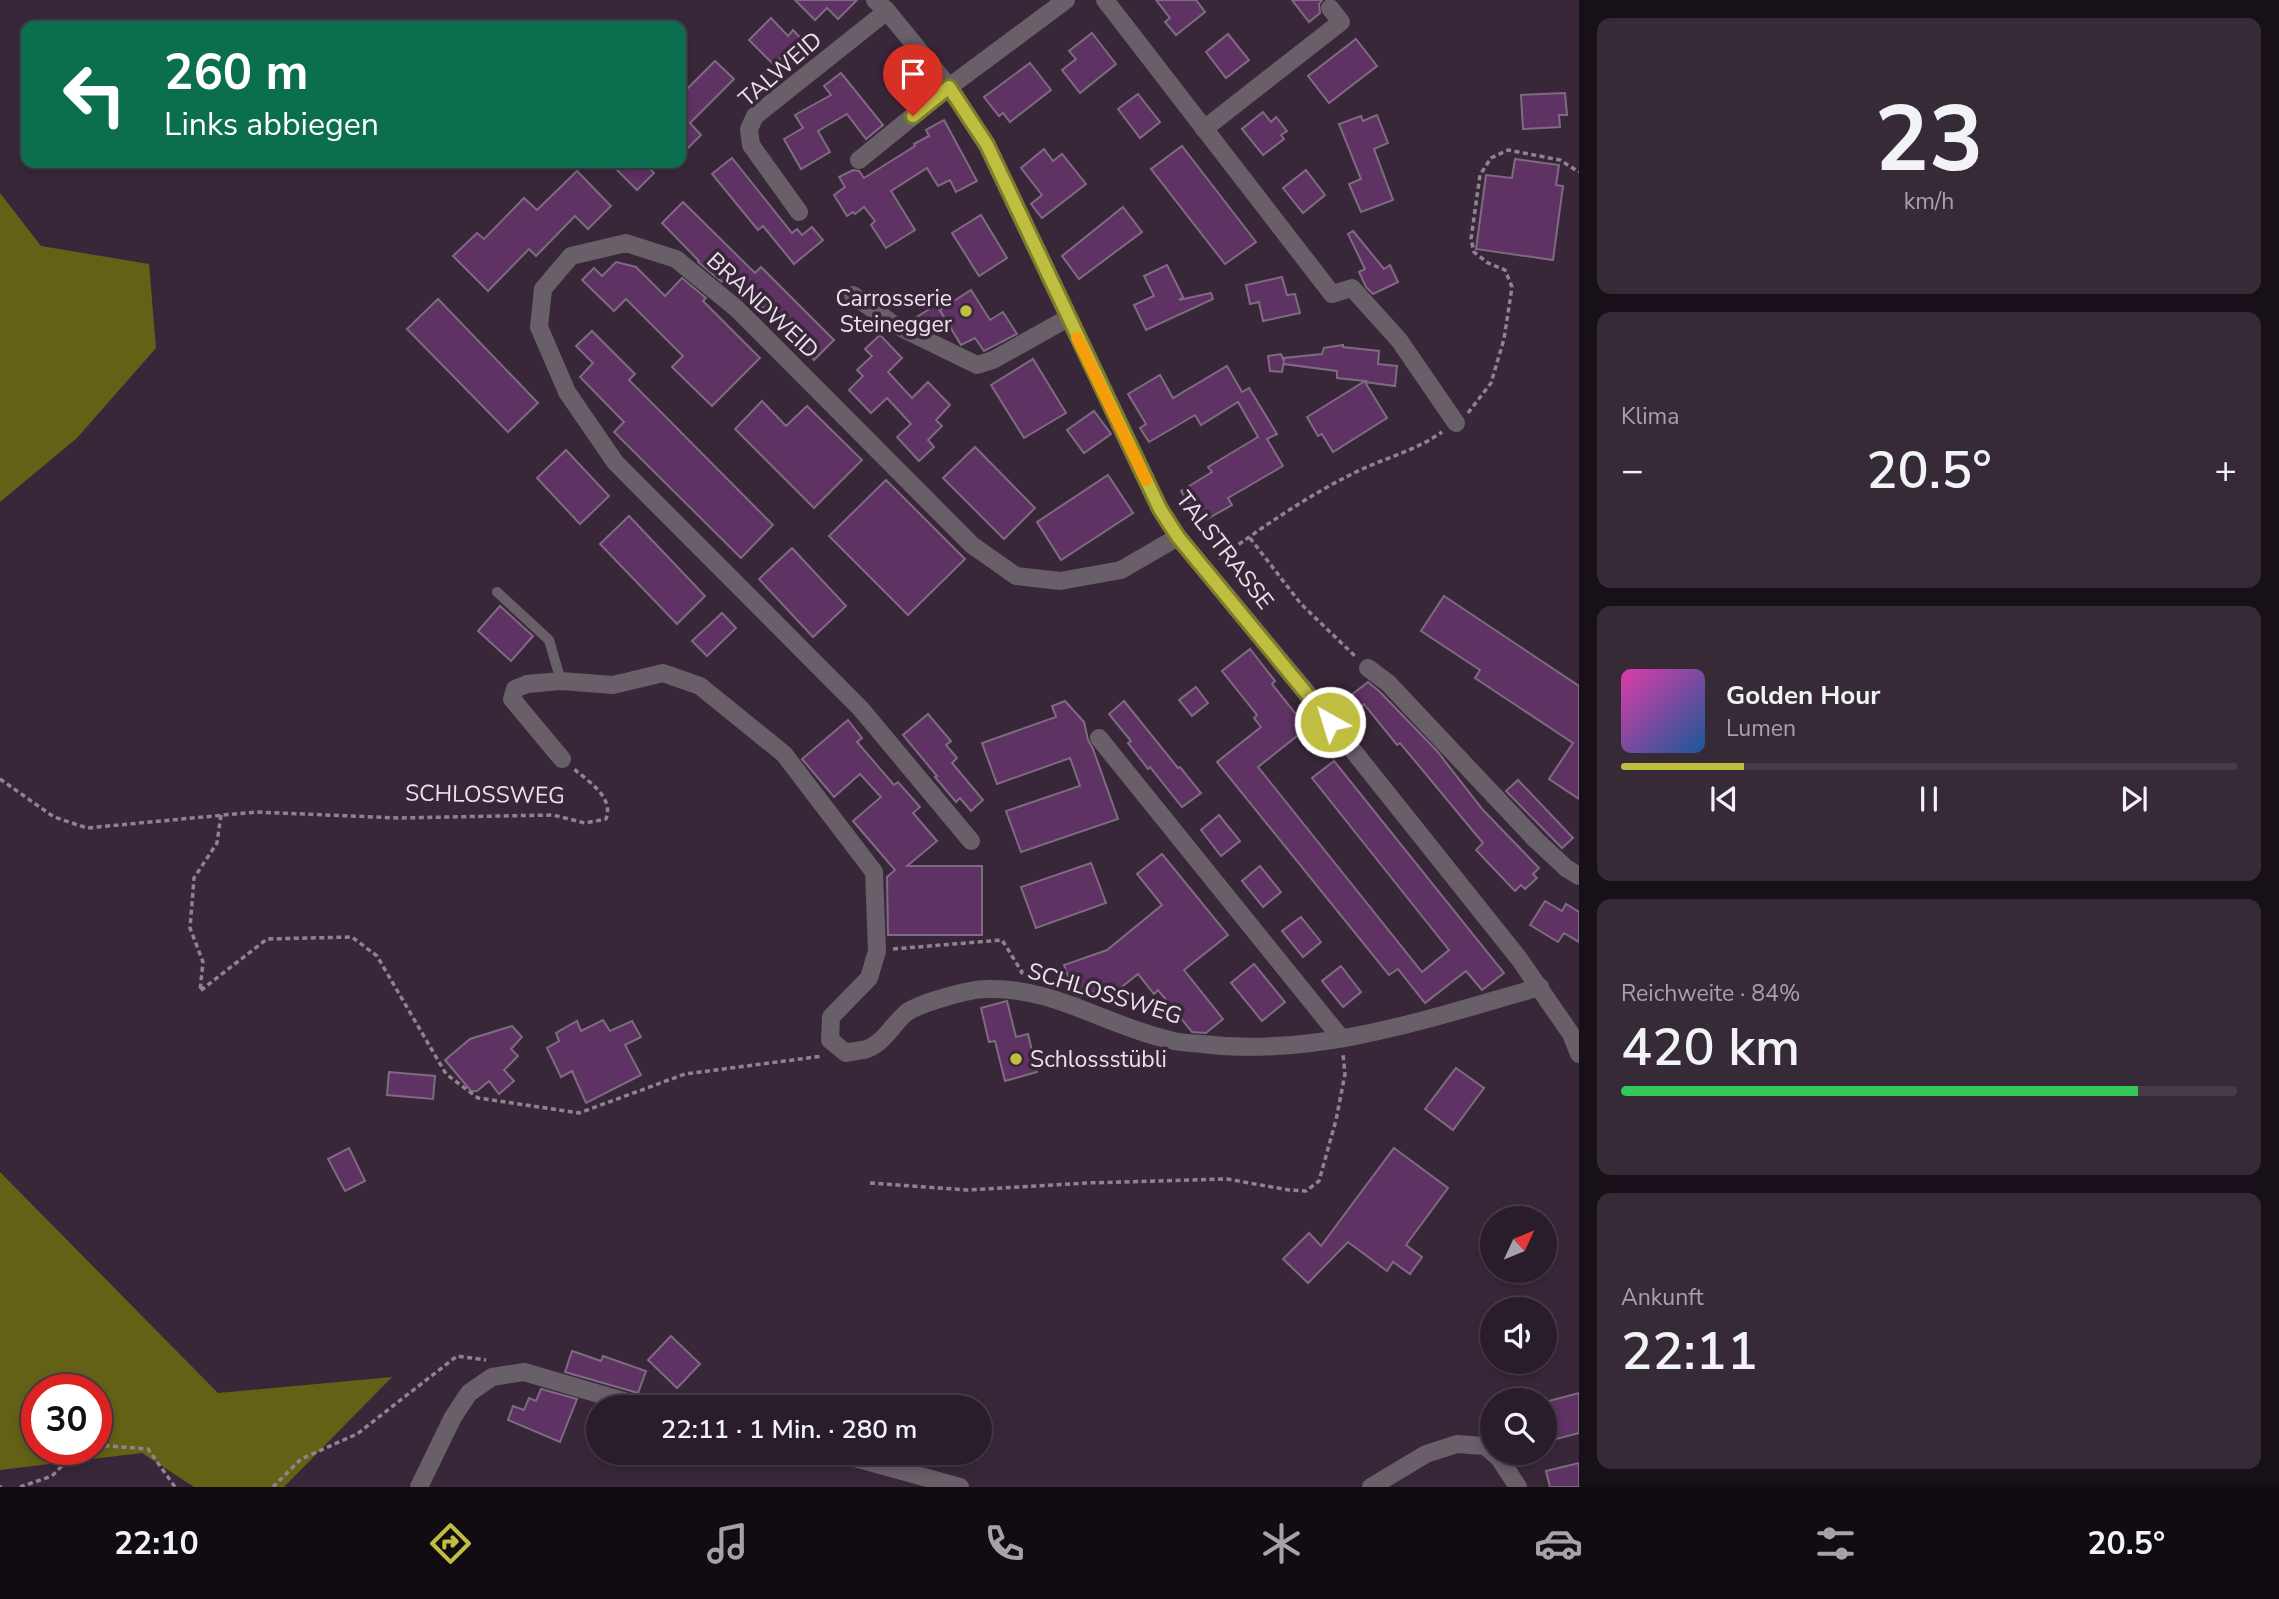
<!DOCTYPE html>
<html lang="de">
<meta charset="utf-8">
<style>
:root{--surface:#2a1d2b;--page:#362a37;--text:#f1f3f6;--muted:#a5a2a9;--line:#463b47;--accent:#c0be41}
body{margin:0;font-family:"Nunito Sans",sans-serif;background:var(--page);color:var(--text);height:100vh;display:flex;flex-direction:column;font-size:26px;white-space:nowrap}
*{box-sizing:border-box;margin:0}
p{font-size:23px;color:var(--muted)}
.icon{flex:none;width:38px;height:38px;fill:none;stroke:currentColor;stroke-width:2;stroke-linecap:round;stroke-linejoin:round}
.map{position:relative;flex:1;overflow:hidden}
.side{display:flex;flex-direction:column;gap:18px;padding:18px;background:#171018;width:700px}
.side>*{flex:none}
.banner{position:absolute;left:21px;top:21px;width:665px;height:147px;border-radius:14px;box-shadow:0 4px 10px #0003,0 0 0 2px var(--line);background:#0b6e4f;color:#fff;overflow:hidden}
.needle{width:46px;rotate:46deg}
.controls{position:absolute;left:1480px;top:1206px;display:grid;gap:14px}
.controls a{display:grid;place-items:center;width:77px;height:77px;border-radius:50%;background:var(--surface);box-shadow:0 4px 10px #0003,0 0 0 2px var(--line);font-size:35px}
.speed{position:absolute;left:21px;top:1374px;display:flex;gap:14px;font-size:35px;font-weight:700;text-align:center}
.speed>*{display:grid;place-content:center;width:91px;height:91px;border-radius:50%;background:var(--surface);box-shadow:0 4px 10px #0003,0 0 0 2px var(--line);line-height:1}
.speed .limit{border:10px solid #d22;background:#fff;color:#111}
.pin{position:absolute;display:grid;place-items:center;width:60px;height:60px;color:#fff;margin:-72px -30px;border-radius:50% 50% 50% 0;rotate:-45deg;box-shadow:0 0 7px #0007}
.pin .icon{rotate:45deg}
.me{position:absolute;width:77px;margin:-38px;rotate:321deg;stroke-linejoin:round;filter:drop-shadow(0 0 5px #0008)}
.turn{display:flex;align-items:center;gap:24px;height:147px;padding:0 28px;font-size:32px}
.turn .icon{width:91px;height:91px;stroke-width:2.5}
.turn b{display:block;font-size:49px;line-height:60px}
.big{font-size:52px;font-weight:600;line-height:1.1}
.side .tile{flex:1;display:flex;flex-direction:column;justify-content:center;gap:10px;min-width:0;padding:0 24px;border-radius:14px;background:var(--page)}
.side .dial{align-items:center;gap:0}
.dial b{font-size:91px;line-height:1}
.song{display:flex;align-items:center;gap:21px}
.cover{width:84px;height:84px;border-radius:10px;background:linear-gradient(135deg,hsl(320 70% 55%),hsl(210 70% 35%))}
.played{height:7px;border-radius:4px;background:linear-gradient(90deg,var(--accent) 20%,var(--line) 20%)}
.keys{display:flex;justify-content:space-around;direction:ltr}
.heat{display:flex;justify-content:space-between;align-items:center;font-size:38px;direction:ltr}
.charge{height:10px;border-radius:5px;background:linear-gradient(90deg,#34c759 84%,var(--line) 0)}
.trip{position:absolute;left:586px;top:1395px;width:406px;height:70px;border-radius:35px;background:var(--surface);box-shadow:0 4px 10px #0003,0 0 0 2px var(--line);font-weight:600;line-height:70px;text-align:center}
.tab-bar{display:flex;height:112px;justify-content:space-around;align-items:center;background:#110c11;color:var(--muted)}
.tab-bar .icon{width:49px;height:49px}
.tab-bar .active{color:var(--accent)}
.tab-bar b{font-size:32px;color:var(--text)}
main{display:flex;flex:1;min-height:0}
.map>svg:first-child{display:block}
</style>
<main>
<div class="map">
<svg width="1579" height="1487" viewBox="0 0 1579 1487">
<rect width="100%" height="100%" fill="#382739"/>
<g fill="#636115" fill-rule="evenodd">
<polygon points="0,193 41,246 149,264 156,348 77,438 0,502"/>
<path d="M0,1172L218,1393L392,1377L284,1487H194L142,1453L0,1470ZM37,1390H96V1449H37Z"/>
</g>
<g fill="#5e3262" stroke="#7f6b81" stroke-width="2">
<polygon points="795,0 857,0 838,19 827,8 815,20"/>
<polygon points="1156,0 1196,0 1205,12 1176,35 1165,22 1170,18"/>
<polygon points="1292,0 1322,0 1319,4 1320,13 1309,22"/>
<polygon points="771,18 788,36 793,30 809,47 795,62 786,53 774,65 749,40"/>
<polygon points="1092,33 1116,64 1080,93 1062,70 1076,59 1069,51"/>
<polygon points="1228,34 1249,60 1226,78 1206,52"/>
<polygon points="1356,39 1377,66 1329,103 1308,76"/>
<polygon points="913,60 933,85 907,107 886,81"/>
<polygon points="715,61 734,79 690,123 701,135 681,155 681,95"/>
<polygon points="1030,63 1051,90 1010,122 1003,113 999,116 984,97"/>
<polygon points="841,73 883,125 866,139 847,114 818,131 830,152 801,169 784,139 803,128 795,115 831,95 824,86"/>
<polygon points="1565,93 1567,115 1559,115 1560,127 1523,129 1521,95"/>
<polygon points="1138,94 1160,122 1140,138 1118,109"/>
<polygon points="1263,112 1271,122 1276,117 1287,131 1281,135 1284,139 1263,155 1242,129"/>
<polygon points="1377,115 1388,143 1374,149 1393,200 1361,212 1349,184 1361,179 1339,124 1361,116 1363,121"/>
<polygon points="944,120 977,181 956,192 950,180 938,186 927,168 891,191 915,230 886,248 871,225 875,221 864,207 855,214 853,212 847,216 834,195 845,187 839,177 853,170 859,171 864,178 915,146 914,144 929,136 926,130"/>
<polygon points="1182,146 1256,242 1225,264 1151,169"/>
<polygon points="1044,149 1053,161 1062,154 1086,184 1042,218 1031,204 1042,195 1021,168"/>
<polygon points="732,158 792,233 797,229 802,235 812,227 823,240 794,264 763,226 758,230 712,174"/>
<polygon points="1515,159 1559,165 1556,185 1563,186 1553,260 1476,249 1486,175 1512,178"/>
<polygon points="610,163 644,163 654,173 637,190"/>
<polygon points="1306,170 1325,195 1303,213 1283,188"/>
<polygon points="577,171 611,206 588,229 575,216 536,256 529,249 488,291 453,256 477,233 484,239 524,198 537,210"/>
<polygon points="683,202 755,273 761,267 834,340 814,360 730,274 722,282 698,262 699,261 662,223"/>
<polygon points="1123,207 1142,232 1079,279 1062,256"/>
<polygon points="981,215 1007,258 979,276 952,233"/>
<polygon points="1353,231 1384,269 1390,265 1398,282 1373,294 1366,287 1359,272 1365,269 1348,234"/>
<polygon points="616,262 636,267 665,296 682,278 706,298 703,301 760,358 712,406 672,367 683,356 626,299 614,311 582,280 594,268 602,276"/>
<polygon points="1167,265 1183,297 1179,300 1211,293 1213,299 1146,330 1134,305 1154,296 1144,276"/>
<polygon points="1282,277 1287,295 1295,294 1300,313 1263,321 1259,302 1250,304 1246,285"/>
<polygon points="971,290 990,320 1003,312 1017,334 984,351 975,338 961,345 940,310"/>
<polygon points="438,299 538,403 508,432 407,329"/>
<polygon points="936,305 946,320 930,330 919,324 915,318"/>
<polygon points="592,331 635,374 629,380 773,525 741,558 614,432 624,422 580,377 593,363 576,346"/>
<polygon points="880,335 902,358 888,372 912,398 928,382 950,405 936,420 942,426 928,440 934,447 919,461 897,437 911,424 887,398 871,413 849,390 863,376 857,370 872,356 865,349"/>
<polygon points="1343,345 1343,347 1379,351 1378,364 1397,366 1395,386 1365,382 1387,418 1333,452 1322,434 1318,436 1307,417 1365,381 1337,378 1337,371 1284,364 1284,362 1282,372 1270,371 1268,356 1281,354 1284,361 1284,358 1322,354 1324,348"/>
<polygon points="1033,359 1066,413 1024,438 991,385"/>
<polygon points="1227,366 1242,392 1249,388 1277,434 1267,439 1283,466 1228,498 1232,505 1200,523 1181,491 1212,472 1208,467 1258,437 1238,402 1201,425 1195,415 1149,442 1140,428 1146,424 1128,394 1160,375 1173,398"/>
<polygon points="762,401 786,426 807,406 862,460 814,508 735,429"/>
<polygon points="1094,411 1111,434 1084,453 1067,430"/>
<polygon points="975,447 1035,508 1004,539 943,478"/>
<polygon points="566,450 609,496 580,524 537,478"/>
<polygon points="1108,475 1133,513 1061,560 1037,522"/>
<polygon points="886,480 965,559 908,615 829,536"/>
<polygon points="629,516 705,596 677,624 600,544"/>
<polygon points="792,548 846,606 813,637 759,579"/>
<polygon points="1444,596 1579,686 1579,799 1549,779 1573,743 1475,678 1480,670 1421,631"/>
<polygon points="500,606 533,636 511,661 478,631"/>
<polygon points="722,613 736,628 707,656 692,641"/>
<polygon points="1250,649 1275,681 1272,684 1307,728 1258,767 1422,972 1449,950 1312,778 1334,761 1504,973 1482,990 1466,971 1425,1003 1398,969 1389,975 1217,762 1261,727 1254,718 1257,715 1222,671"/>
<polygon points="1368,682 1380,692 1437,751 1483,810 1539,868 1533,874 1537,878 1525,889 1521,885 1515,891 1476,850 1483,843 1400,743 1397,745 1364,704 1360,708 1350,696"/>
<polygon points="1196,687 1208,703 1192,716 1179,700"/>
<polygon points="1065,701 1084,722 1088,740 1093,749 1118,819 1021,852 1006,811 1080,786 1070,758 997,784 982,743 1056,717 1052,706"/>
<polygon points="1124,701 1178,768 1180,767 1201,793 1182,807 1150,767 1148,769 1128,743 1131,741 1109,714"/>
<polygon points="928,714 951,741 946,745 957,758 952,763 983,800 971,811 960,798 956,802 935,777 937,776 903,735"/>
<polygon points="848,720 862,738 857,742 894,785 898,782 920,807 913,813 937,841 907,866 982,866 982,935 888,935 887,877 895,870 853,821 881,797 860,774 834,797 802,759"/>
<polygon points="1518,780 1573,838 1562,848 1506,791"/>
<polygon points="1219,815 1240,841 1221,856 1201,830"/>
<polygon points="1162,854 1228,935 1184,970 1223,1019 1206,1033 1192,1032 1158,990 1154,994 1138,974 1103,1002 1094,992 1081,997 1075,995 1064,965 1107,950 1162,905 1137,874"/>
<polygon points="1091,863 1106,903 1036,928 1021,887"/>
<polygon points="1260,866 1281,892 1263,907 1242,881"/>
<polygon points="1545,901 1562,911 1566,904 1579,912 1579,942 1564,933 1558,942 1530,925"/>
<polygon points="1301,917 1321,942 1303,957 1282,931"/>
<polygon points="1254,964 1285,1002 1262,1021 1231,983"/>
<polygon points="1341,966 1361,992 1343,1007 1322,981"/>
<polygon points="1007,1001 1016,1037 1028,1034 1037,1072 1005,1081 995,1041 989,1042 981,1008"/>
<polygon points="603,1020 610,1031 632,1021 641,1037 625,1045 641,1075 586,1103 572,1071 561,1077 547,1048 559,1041 556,1033 577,1021 581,1031"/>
<polygon points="512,1026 522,1037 511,1049 518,1056 504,1070 514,1081 499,1094 489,1081 477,1091 471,1091 445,1060 470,1039"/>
<polygon points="1456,1068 1484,1088 1453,1130 1425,1109"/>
<polygon points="389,1072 435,1076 433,1099 387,1095"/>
<polygon points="349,1148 365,1181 345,1191 328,1159"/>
<polygon points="1394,1148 1448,1188 1406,1245 1422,1257 1410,1274 1393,1262 1387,1271 1348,1242 1308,1283 1283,1259 1309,1233 1321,1246"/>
<polygon points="671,1336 700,1364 677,1388 648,1360"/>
<polygon points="572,1351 601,1361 603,1356 646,1371 638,1393 565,1372"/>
<polygon points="541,1389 577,1399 560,1442 508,1420 513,1406 524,1410 529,1398 536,1401"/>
<polygon points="1579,1393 1579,1433 1545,1442 1545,1402"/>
<polygon points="1579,1463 1579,1487 1550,1487 1546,1471"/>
</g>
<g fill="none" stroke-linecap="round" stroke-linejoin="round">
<g stroke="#908291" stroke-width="3.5" stroke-dasharray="5 3.5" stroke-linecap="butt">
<polyline points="1468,413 1491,383 1504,339 1512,287 1505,270 1488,263 1474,252 1471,239 1480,175 1491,158 1508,150 1560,160 1579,172"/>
<polyline points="1250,538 1301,604 1356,657"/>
<path d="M1218,559C1260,529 1304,498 1350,475C1380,459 1414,452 1442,432"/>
<path d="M0,779L54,817L87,828L256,812L398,818L553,815L585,823L606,819C614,797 589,782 574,769"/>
<polyline points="221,815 217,843 194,878 190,928 203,962 200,991 267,939 352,937 377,956 446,1074 478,1098 579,1113 685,1074 823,1056"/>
<polyline points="893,949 1002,940 1022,972 1020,975"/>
<polyline points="870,1183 967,1190 1086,1183 1227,1179 1289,1190 1306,1191 1319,1181 1336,1120 1345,1074 1343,1054"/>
<polyline points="96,1445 148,1449 175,1487"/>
<polyline points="0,1487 2,1487"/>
<polyline points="20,1487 52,1476 79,1449"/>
<polyline points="273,1487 301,1459 357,1434 457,1356 486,1360"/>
</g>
<polyline stroke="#685f68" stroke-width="10" points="497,592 549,640 561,681"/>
<g stroke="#685f68" stroke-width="18">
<polyline points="875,0 887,11 949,87 987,145 1160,509 1178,537 1304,689 1520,960 1571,1034 1579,1054"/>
<polyline points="1105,0 1332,294 1352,288 1399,340 1456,423"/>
<polyline points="1204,129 1341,22 1330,8"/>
<polyline points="859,160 949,87 1066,0"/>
<polyline points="799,212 751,145 749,129 755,116 887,11"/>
<polyline points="853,295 893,324 977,365 993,360 1068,318"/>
<polyline points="1368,668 1388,683 1536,840 1566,868 1579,876"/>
<polyline points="1099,738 1341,1038"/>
<path d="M562,759L512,699L515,689L527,684L561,681L613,685L663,673L700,686L784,754L874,872L877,951L869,978L831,1017L830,1040L846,1053C853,1051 860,1051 867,1049C884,1043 893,1024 906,1013C919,1003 970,989 987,989C1054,987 1107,1026 1170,1040C1180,1043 1191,1043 1202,1044C1317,1058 1430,1018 1540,987"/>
<polyline points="971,841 861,709 615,462 567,392 539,327 543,289 571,256 626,243 676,259 736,308 972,545 1016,576 1060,581 1121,570 1178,537"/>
<polyline points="833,1452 960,1487"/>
<polyline points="419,1487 453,1417 469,1393 492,1377 524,1372 644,1407"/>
<polyline points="1371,1487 1426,1454 1457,1444 1485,1446 1499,1458 1518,1487"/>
</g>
</g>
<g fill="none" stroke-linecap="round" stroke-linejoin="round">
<defs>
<polyline id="route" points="913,116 949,87 987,145 1160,509 1178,537 1330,722"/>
</defs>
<use href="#route" stroke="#7d7c2a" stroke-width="18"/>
<use href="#route" stroke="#c0be41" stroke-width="12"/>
<polyline stroke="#f59e0b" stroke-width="12" points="1077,338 1146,480"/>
</g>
<g fill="#c0be41" stroke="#382739" stroke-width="2.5">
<circle cx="966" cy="311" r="7"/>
<circle cx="1016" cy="1059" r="7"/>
</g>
<g text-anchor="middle" stroke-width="7" stroke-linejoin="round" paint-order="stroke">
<g font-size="23" fill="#ebe0ec" stroke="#382739">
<text transform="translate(780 69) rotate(-41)" y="8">TALWEID</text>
<text transform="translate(763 305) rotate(43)" y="8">BRANDWEID</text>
<text transform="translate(1225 550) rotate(52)" y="8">TALSTRASSE</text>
<text transform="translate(485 794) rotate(1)" y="8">SCHLOSSWEG</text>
<text transform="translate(1105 993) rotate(17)" y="8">SCHLOSSWEG</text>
</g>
<g font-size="23" fill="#ebe0ec" stroke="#382739" text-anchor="end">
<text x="952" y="306">Carrosserie<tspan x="952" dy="26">Steinegger</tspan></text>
<text x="1030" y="1067" text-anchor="start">Schlossstübli</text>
</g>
</g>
</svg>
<div class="controls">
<a><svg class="needle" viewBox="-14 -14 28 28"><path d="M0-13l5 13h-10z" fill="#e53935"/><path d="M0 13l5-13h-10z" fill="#a5a2a9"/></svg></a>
<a><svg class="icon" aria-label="sound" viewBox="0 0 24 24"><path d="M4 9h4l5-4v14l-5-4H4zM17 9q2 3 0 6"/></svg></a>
<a><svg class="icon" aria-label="search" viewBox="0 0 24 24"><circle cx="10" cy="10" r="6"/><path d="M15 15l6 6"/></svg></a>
</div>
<div class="speed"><div class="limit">30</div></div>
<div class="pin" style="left:913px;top:116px;background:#d93025"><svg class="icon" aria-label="arrive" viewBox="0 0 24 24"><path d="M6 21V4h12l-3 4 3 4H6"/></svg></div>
<svg class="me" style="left:1330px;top:722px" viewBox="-20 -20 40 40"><circle r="17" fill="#c0be41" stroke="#fff" stroke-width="3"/><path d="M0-11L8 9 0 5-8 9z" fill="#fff"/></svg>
<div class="trip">22:11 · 1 Min. · 280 m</div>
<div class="banner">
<div class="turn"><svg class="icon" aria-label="left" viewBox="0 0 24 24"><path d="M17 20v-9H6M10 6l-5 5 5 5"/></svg><div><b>260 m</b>Links abbiegen</div></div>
</div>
</div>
<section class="side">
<div class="tile dial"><b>23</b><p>km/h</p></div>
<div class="tile"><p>Klima</p>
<div class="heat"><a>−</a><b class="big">20.5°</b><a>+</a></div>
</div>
<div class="tile">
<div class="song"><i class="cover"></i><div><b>Golden Hour</b><p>Lumen</p></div></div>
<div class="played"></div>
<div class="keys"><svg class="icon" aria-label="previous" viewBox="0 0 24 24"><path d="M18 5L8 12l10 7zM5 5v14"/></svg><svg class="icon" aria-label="pause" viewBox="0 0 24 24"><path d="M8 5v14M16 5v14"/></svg><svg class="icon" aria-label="next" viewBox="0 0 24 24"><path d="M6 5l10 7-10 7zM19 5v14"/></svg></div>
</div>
<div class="tile"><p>Reichweite · 84%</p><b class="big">420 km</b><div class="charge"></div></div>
<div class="tile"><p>Ankunft</p><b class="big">22:11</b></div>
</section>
</main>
<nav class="tab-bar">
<b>22:10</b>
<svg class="icon active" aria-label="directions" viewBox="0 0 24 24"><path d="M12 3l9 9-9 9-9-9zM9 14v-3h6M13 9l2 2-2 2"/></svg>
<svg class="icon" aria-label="music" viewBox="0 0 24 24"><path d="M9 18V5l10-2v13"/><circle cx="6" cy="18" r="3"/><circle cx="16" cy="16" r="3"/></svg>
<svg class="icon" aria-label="phone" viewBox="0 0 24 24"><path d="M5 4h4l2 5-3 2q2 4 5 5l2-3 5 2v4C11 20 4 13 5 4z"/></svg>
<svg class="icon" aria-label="climate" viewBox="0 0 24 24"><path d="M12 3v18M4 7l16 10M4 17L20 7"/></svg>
<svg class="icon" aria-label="car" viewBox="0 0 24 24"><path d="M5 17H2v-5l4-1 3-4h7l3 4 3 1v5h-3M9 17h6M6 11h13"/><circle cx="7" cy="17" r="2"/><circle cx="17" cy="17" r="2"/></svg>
<svg class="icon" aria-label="filters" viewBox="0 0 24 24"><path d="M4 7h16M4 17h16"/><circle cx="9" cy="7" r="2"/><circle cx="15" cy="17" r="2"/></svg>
<b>20.5°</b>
</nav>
